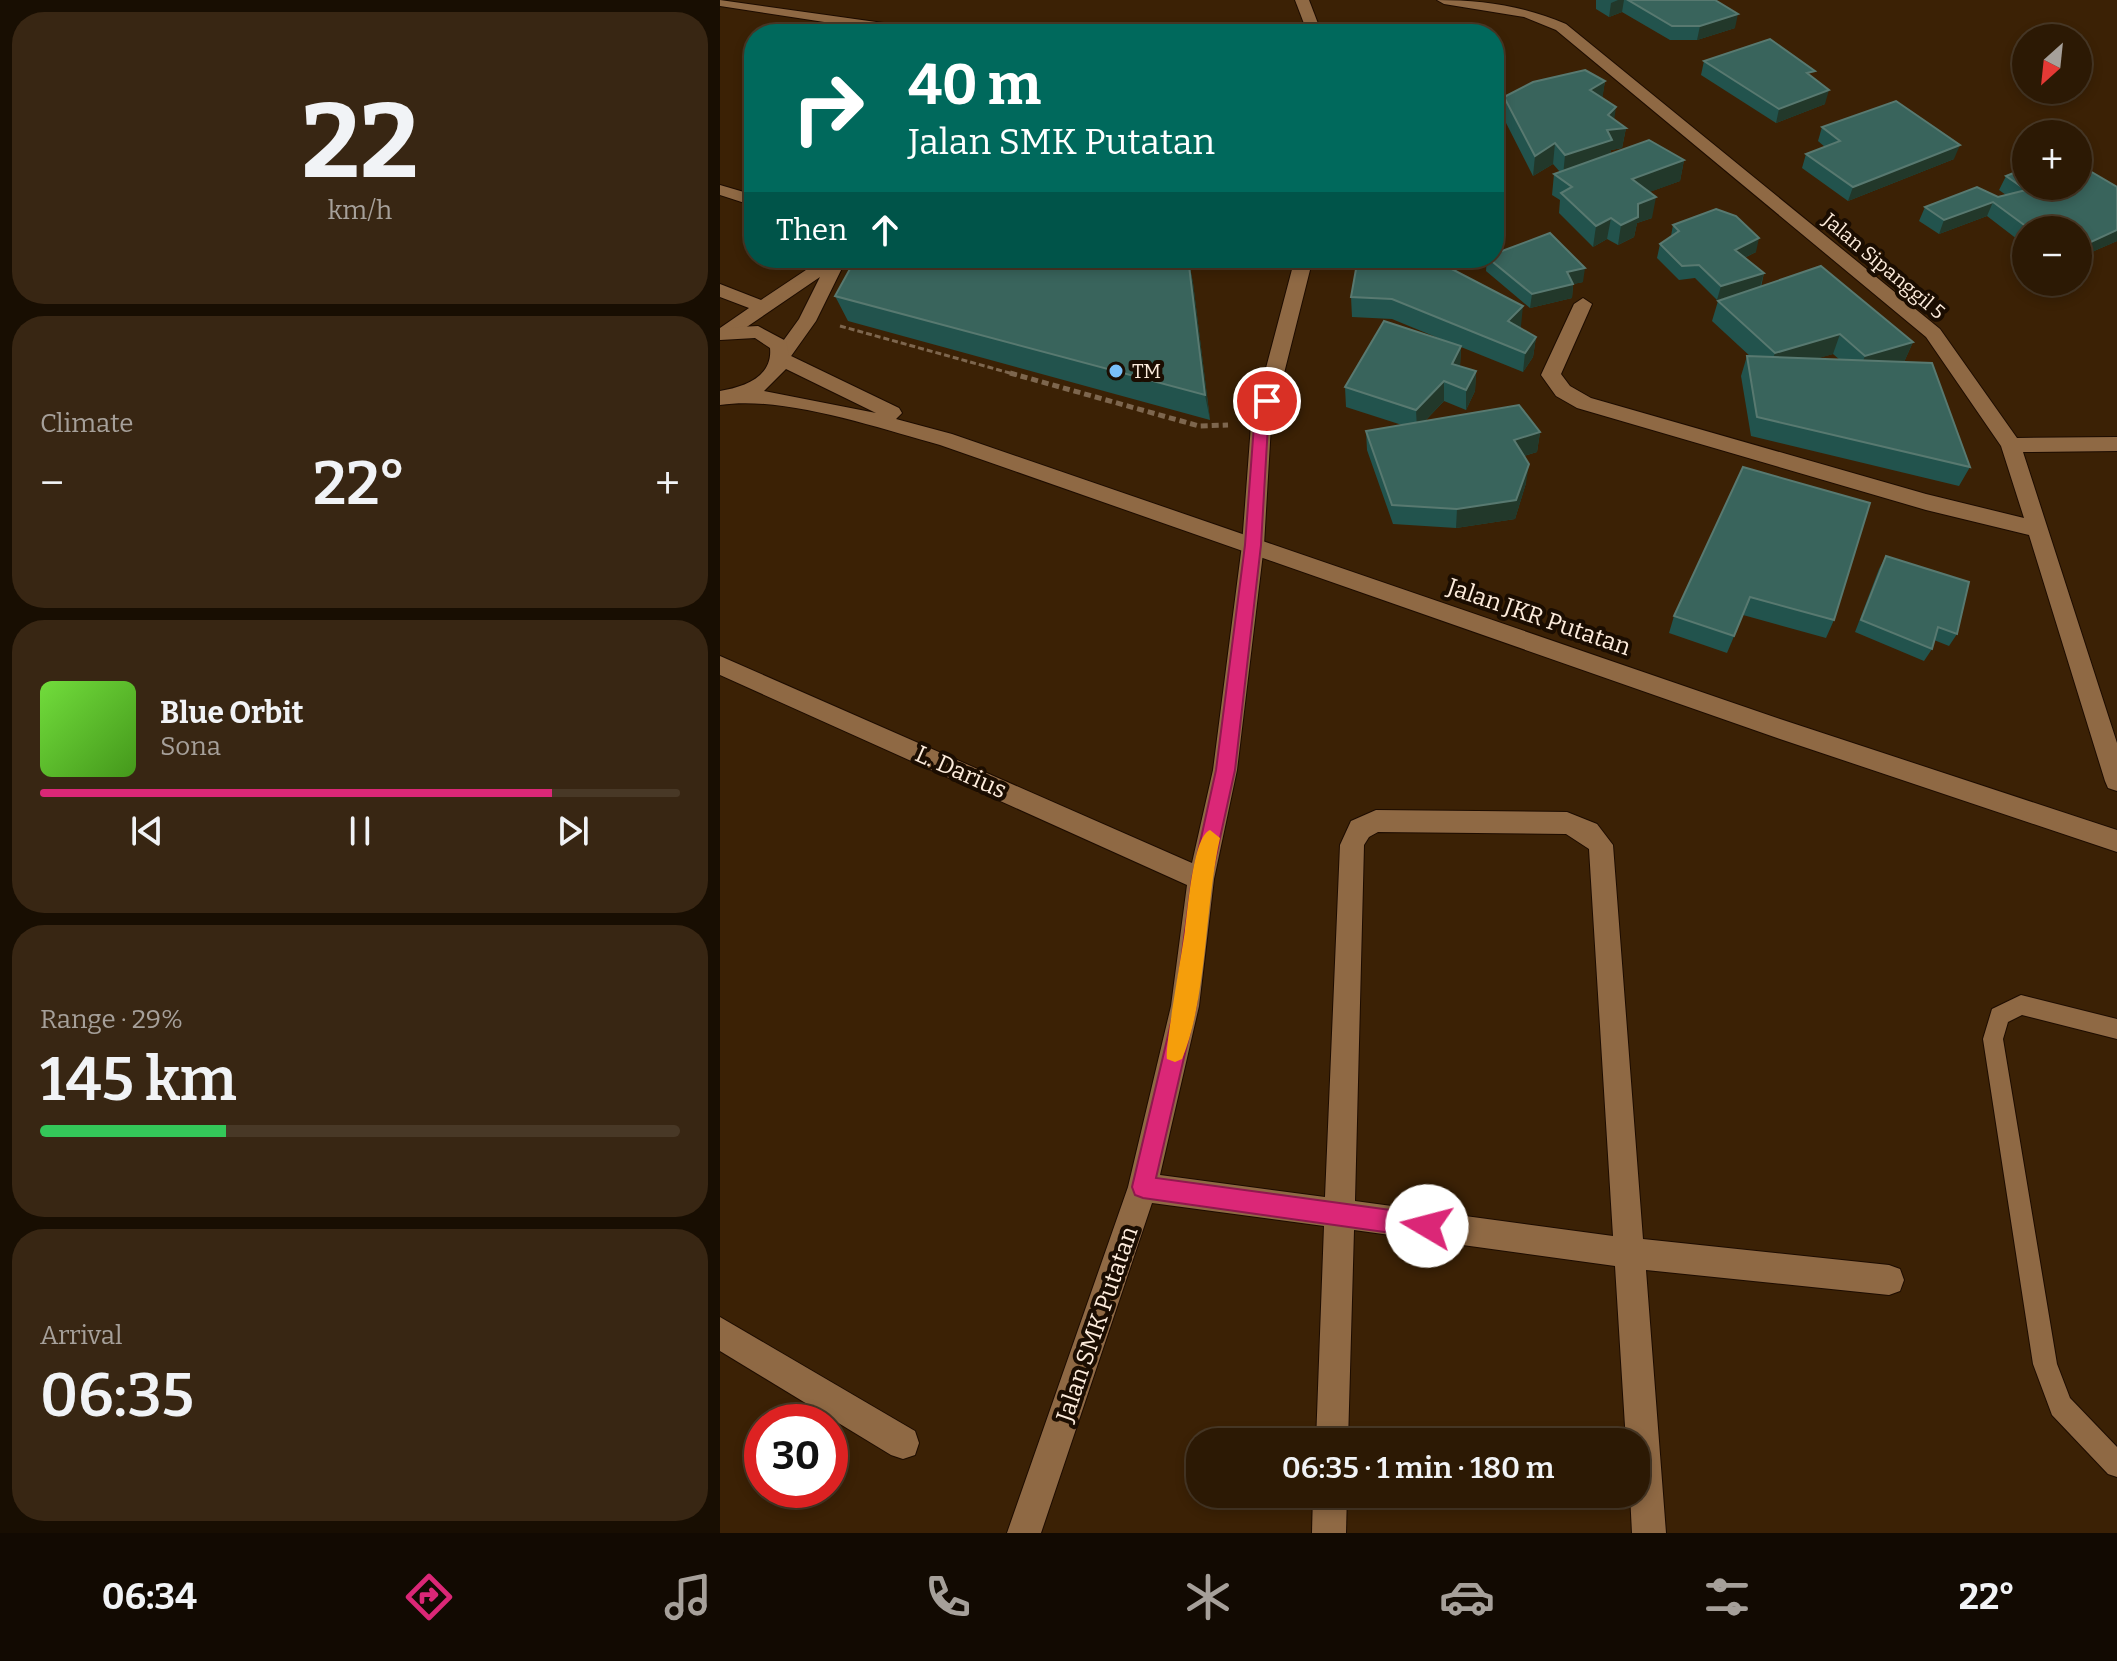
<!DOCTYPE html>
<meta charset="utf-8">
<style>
:root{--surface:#2c1904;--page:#382613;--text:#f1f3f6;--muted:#a6a09a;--line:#483826;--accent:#db2777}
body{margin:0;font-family:Bitter,serif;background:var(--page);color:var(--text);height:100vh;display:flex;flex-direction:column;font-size:30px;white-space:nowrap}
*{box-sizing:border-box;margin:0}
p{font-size:26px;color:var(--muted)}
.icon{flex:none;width:44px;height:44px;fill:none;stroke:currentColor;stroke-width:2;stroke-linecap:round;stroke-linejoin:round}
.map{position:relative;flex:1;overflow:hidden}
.sheet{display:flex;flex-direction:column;gap:12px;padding:12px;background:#180e02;width:720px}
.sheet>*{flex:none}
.guide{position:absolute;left:24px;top:24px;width:760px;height:244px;border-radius:32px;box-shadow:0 4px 12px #0003,0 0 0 2px var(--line);background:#00695c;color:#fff;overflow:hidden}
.needle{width:52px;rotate:207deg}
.tools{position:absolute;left:1292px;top:24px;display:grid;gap:16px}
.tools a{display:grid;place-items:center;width:80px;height:80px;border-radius:50%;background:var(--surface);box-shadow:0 4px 12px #0003,0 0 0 2px var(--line);font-size:40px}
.speed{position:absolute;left:24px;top:1404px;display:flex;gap:16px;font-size:40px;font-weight:700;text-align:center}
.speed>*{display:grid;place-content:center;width:104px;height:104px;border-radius:50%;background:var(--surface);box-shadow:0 4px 12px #0003,0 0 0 2px var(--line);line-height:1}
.speed .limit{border:12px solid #d22;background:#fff;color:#111}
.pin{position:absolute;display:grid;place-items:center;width:68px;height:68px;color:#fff;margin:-34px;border:4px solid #fff;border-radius:50%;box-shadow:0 2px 8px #0007}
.me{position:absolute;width:88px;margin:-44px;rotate:278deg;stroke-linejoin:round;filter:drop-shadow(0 0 6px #0008)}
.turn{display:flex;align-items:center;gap:28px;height:168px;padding:0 32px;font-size:36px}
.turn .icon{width:104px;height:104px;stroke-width:2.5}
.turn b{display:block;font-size:56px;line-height:68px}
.then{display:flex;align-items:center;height:76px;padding:0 32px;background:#0003;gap:16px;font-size:30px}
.big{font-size:60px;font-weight:600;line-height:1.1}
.sheet .tile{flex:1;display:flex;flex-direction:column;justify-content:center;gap:12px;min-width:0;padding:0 28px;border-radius:32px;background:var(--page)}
.sheet .dial{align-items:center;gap:0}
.dial b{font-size:104px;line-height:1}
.song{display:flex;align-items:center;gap:24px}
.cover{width:96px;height:96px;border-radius:12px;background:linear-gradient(135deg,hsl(100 70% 55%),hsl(100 70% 35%))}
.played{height:8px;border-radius:4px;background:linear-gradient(90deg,var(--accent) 80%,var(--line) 80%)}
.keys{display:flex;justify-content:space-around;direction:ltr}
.heat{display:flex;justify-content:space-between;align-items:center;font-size:44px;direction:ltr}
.charge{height:12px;border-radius:6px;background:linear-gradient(90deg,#34c759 29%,var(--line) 0)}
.trip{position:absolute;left:466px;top:1428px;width:464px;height:80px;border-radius:32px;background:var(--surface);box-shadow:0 4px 12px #0003,0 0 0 2px var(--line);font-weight:600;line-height:80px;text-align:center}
.menu{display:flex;height:128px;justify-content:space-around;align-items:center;background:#120a02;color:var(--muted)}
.menu .icon{width:56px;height:56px}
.menu .current{color:var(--accent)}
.menu b{font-size:36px;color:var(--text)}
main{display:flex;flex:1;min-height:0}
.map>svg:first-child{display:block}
</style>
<main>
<section class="sheet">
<div class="tile dial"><b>22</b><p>km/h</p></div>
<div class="tile"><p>Climate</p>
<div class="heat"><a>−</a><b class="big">22°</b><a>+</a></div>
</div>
<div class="tile">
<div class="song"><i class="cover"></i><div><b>Blue Orbit</b><p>Sona</p></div></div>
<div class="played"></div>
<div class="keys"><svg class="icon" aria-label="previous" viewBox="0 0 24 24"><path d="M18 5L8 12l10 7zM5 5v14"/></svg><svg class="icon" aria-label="pause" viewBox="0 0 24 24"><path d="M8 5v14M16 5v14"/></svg><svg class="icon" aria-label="next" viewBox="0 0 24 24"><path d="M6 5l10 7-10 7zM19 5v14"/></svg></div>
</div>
<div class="tile"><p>Range · 29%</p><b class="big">145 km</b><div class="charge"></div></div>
<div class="tile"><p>Arrival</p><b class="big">06:35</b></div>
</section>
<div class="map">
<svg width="1397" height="1533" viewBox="0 0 1397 1533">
<rect width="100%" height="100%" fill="#3b2105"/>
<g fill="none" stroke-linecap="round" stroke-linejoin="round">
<defs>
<polygon id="lane" points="1301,995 1397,1019 1397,1039 1302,1015 1288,1022 1283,1039 1337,1364 1350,1398 1397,1447 1397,1477 1388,1474 1332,1415 1313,1364 1263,1039 1272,1009"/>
<g id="street">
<polygon points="0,0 199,28 260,30 267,34 183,34 0,6"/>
<polygon points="575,0 589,0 602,34 588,34"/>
<path d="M717,0C763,0 804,6 846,24L1220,329L1297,438L1397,437V451L1303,452L1397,743V791L1388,788L1385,781L1309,535L1206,510L857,408L836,396L821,375L854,304L863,298L872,304L841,374L850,386L871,398L1206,494L1304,518L1281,446L1206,337L836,30L804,17L724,4Z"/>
<polygon points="0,185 34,195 34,206 0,195"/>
<polygon points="104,258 127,258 96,321 69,359 62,361 53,355 79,319 100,277 12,337 0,338 0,328 29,308 0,297 0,284 41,300"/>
<path d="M575,258H593L551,425L544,545L517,770L494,879L479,1006L440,1175L605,1197L620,845L631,821L656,810L847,812L877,824L893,845L923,1239L1169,1265L1180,1269L1184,1280L1180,1291L1169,1295L926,1270L946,1533H912L910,1494H916V1442H906L895,1266L634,1230L628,1442H596L604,1226L432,1203L321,1533H287L408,1187L451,1006L467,885L0,675V656L472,863L493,770L522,545L531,425ZM658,832L846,834L869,849L893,1236L635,1201L644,845L649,837Z"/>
<polygon points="0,1317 195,1431 199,1443 195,1455 183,1459 171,1455 0,1351"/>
<polygon points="593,1494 627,1494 626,1533 592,1533"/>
</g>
<path id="secondary" d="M38,326L66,341L69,355L179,408L182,413L176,419L232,434L1060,719L1397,830V852L1060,739L220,445C158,428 62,395 0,405V391C24,387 53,377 50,348L35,338L0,340V328ZM66,369L156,413L44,391Z"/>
</defs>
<use href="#lane" stroke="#1d0c00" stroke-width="2"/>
<use href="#street" stroke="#1d0c00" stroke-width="2"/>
<use href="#secondary" stroke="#1d0c00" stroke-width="2"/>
<polyline stroke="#7d664e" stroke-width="3" stroke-dasharray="6 3" stroke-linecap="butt" points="120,326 297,375"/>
<polyline stroke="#7d664e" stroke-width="5" stroke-dasharray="7 4" stroke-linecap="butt" points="290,373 479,426 508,425"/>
<use href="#lane" fill="#8f6944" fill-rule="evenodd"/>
<use href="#street" fill="#8f6944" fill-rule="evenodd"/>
<use href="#secondary" fill="#8f6944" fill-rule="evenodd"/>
</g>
<g fill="#22534d" fill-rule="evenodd">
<polygon points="876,0 995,0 1015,28 977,40 950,40 902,12 889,17 876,9"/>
<polygon points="984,61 1093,78 1105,104 1056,123 981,75"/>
<polygon points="885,81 882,98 894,119 906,128 902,148 891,150 890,154 964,160 960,181 929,192 932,218 917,223 914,237 898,245 887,239 873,247 839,213 840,200 832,195 834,174 840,172 833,164 813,176 783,117 784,97"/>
<polygon points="774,105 777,120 776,134 774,133"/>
<polygon points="1102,127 1234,159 1128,201 1082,168 1086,154 1105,147 1098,141"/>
<polygon points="1286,176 1397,241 1358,258 1358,230 1306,230 1306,246 1267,216 1219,234 1199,221 1205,207 1286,195 1279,190"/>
<polygon points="774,188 780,214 779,228 774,227"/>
<path d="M953,225L1036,252L1024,258L1044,273L1041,287L1193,342L1184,362H1183L1250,467L1239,486L1031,436L1021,376L1027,356L1031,357L992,321L998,301L1027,291L997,300L975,278L959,280L937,258L940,244L951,236ZM1113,354L1120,360L1094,359Z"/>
<polygon points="136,258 552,258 552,261 543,259 531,267 485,267 482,262 469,262 473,283 490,420 128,321 115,296"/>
<polygon points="638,258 738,258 737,272 801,326 800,328 816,337 813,357 803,372 741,347 740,366 756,371 755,391 746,410 724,401 705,421 820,432 817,452 804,456 806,483 795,519 736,528 673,524 647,450 646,431 682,425 626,407 625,387 728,342 672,319 632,317 631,297"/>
<polygon points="767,258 774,258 863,282 853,284 852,298 810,308 766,271"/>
<polygon points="1023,467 1114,620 1106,638 1023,615 1007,653 949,633 954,616"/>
<polygon points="1166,556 1237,634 1229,646 1214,640 1212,649 1204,661 1135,632 1159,569"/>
</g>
<g fill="#22382a">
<polygon points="898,0 904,0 902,12 889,17 891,3"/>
<polygon points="1018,14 1015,28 977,40 980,26"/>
<polygon points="885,81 882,101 870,90"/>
<polygon points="1109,90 1105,104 1056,123 1059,109"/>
<polygon points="896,107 893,128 906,128 902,148 891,150 889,160 843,176 845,155"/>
<polygon points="835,143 833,164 813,176 815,156"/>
<polygon points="1240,145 1234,159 1128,201 1133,187"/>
<polygon points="964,160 960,181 908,200 912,179"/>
<polygon points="936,197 932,218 917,223 914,237 898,245 901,225 918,204"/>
<polygon points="1273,202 1267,216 1219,234 1224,220"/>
<polygon points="891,218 887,239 873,247 876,226"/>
<polygon points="1397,230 1397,241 1358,258 1358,248"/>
<polygon points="1039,238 1036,252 1011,264 1015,250"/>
<polygon points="468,258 473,283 490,420 485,395"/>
<polygon points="530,258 542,258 543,259 531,267"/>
<polygon points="729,258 738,258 737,271 722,264"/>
<polygon points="865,268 863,282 845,286 847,272"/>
<polygon points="1044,273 1040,287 997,300 1001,286"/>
<polygon points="853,284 852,298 810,308 812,294"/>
<polygon points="803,306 801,326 787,341 788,321"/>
<polygon points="1120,334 1113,354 1048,373 1055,353"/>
<polygon points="816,337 813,357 803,372 805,353"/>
<polygon points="1193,342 1184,362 1137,375 1145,356"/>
<polygon points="741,346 740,366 732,364"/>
<polygon points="756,371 755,391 746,410 746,390"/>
<polygon points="724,381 724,401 697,429 696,410"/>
<polygon points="820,432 817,452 792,459 794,440"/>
<polygon points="809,464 806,483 795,519 736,528 737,509"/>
</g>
<g fill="#39645c" stroke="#587970" stroke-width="2">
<polygon points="908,0 995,0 1018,14 980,26 952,26"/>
<polygon points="1050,39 1095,71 1087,73 1109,90 1059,109 984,61"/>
<polygon points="865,70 885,81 870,90 896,107 888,115 906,128 887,130 892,140 845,155 835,143 815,156 784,97 813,82"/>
<polygon points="1176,101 1240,145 1133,187 1086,154 1120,141 1102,127"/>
<polygon points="774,105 776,105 777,120 774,119"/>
<polygon points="929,140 964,160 912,179 936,197 918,204 918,217 901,225 891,218 876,226 841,193 852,187 834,174"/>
<polygon points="1358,164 1397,187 1397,230 1358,248 1358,230 1311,230 1273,202 1224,220 1205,207 1257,187 1278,197 1306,190 1286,176 1306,168 1306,186 1358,186"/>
<polygon points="774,188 780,214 774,213"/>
<polygon points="996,209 1016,216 1039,238 1015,250 1044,273 1001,286 979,265 962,266 940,244 959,231 953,225"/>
<polygon points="830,233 865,268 847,272 853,284 812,294 768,258 774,258 774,254"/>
<polygon points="136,258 468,258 485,395 115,296"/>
<polygon points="638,258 729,258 722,264 803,306 788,321 816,337 805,353 672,299 631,297"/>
<polygon points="1101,266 1193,342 1145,356 1120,334 1055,353 998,301"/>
<polygon points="664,321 741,346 732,364 756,371 746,390 724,381 696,410 625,387"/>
<polygon points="1027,356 1212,363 1250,467 1037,417"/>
<polygon points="799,405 820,432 794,440 809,464 796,500 737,509 672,505 646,431"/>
<polygon points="1023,467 1150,503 1114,620 1030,597 1014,636 954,616"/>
<polygon points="1166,556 1249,582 1237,634 1218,627 1212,649 1141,620"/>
</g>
<polygon fill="#db2777" stroke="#8e194d" stroke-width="2" points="547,396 555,401 548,425 541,545 515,770 491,879 476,1006 436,1178 707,1215 715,1218 718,1226 715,1234 707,1238 423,1198 415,1195 412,1187 455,1006 472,879 496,770 525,545 534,425 540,401"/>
<path fill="#f59e0b" d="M490,830L500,838C485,904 487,1000 462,1059L455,1062L447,1059C444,1051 463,948 465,930C468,910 473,836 490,830Z"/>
<circle fill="#79bff8" stroke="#1b0d01" stroke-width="3" cx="396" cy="371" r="8"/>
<g text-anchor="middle" stroke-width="8" stroke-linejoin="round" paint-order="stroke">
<g font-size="20" fill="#fdecdc" stroke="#1b0d01">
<text transform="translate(1164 266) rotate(40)" y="7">Jalan Sipanggil 5</text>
</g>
<g font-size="20" fill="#fdecdc" stroke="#1b0d01" text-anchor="start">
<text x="412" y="378">TM</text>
</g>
<g font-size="24" fill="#fdecdc" stroke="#1b0d01">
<text transform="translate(819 617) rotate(19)" y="8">Jalan JKR Putatan</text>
<text transform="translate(241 772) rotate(24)" y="8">L. Darius</text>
<text transform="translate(377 1324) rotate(-71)" y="8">Jalan SMK Putatan</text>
</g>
</g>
</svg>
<div class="tools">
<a><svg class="needle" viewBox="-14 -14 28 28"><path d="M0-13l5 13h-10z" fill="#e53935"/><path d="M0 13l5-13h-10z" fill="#a6a09a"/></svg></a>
<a>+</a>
<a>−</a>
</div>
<div class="speed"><div class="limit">30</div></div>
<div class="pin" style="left:547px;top:401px;background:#d93025"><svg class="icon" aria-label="arrive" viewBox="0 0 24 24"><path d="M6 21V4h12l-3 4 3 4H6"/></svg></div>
<svg class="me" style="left:707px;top:1226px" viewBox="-20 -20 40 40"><circle r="19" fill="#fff"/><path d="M0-13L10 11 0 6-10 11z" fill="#db2777"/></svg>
<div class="trip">06:35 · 1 min · 180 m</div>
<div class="guide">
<div class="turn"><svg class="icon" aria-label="right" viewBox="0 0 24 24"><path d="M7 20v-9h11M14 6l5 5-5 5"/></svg><div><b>40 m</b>Jalan SMK Putatan</div></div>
<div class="then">Then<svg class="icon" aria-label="ahead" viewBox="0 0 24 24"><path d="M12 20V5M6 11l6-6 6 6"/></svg></div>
</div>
</div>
</main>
<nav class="menu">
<b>06:34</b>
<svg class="icon current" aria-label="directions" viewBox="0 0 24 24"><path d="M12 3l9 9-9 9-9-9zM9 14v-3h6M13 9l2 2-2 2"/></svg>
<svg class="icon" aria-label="music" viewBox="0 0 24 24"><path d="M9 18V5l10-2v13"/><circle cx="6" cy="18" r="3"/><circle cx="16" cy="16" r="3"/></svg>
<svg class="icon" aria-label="phone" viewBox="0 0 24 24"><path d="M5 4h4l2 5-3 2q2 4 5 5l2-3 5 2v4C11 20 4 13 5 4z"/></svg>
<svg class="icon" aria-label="climate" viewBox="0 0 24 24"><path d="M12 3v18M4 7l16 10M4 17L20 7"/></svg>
<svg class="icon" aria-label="car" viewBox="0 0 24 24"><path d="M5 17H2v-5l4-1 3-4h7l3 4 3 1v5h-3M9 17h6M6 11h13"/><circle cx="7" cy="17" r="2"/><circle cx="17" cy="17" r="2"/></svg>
<svg class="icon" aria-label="filters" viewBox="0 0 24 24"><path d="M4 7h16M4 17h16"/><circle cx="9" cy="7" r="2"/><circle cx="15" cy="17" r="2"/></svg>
<b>22°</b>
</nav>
